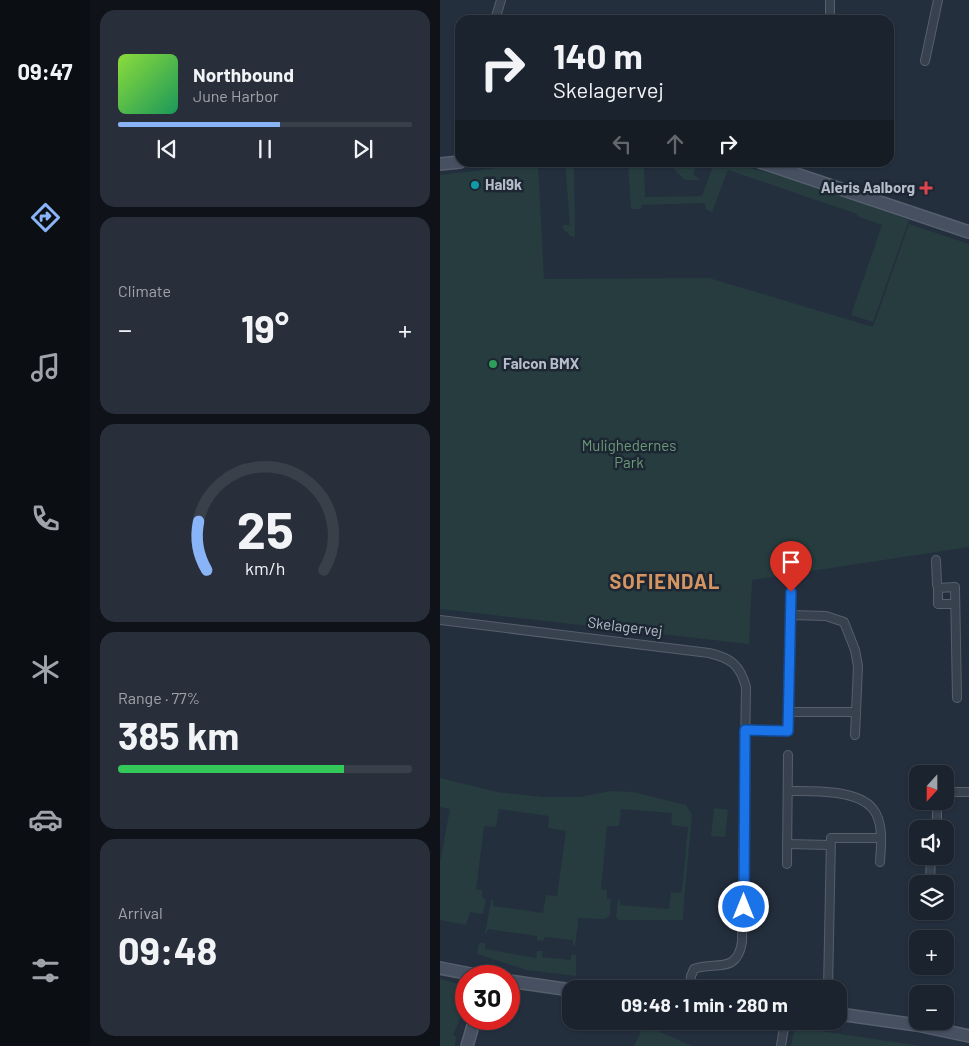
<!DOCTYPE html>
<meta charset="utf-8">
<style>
:root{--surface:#1b232e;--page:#282f3a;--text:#f1f3f6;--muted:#a0a4aa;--line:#39404a;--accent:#8ab4f8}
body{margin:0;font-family:Barlow,sans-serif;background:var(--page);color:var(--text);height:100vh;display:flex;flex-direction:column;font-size:19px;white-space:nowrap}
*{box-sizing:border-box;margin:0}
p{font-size:16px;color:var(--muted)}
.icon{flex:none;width:28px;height:28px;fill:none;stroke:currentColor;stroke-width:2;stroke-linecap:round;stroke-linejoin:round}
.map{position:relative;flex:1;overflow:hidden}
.sheet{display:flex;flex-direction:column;gap:10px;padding:10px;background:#0f1319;width:350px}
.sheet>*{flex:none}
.banner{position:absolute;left:15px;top:15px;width:439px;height:152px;border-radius:15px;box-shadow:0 1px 4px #0004,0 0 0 1px var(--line);background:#1b232e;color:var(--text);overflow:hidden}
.needle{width:32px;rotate:201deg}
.fabs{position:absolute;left:469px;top:765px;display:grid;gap:10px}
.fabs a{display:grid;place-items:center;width:45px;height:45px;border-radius:10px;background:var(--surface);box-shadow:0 1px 4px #0004,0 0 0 1px var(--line);font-size:25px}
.speed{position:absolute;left:15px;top:965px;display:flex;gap:10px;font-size:25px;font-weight:700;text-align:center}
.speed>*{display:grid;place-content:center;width:65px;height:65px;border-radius:50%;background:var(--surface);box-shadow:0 1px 4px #0004,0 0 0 1px var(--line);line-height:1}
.speed .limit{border:8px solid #d22;background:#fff;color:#111}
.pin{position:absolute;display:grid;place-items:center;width:42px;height:42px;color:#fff;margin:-51px -21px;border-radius:50% 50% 50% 0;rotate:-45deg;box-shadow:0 0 5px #0007}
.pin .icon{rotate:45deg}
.me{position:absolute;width:55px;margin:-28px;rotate:0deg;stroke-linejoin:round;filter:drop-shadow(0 0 4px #0008)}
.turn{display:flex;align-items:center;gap:18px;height:105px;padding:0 15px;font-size:22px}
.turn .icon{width:65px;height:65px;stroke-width:2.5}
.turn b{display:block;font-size:35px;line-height:42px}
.lanes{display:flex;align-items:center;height:48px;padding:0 15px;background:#0003;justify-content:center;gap:25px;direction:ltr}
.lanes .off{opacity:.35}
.big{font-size:38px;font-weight:700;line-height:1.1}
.sheet .widget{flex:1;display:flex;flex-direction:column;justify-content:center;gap:8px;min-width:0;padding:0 18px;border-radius:15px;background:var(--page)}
.sheet .dial{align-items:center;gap:0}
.dial svg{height:130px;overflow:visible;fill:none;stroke:var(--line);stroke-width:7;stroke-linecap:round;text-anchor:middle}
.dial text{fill:var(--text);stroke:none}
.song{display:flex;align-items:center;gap:15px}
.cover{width:60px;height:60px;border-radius:8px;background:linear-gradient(135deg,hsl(90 70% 55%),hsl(150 70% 35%))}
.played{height:5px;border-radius:2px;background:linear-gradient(90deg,var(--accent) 55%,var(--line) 55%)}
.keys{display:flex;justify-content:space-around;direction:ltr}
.heat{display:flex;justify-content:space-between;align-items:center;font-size:28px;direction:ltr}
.charge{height:8px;border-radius:4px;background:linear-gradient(90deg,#34c759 77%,var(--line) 0)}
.trip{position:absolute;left:122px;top:980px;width:285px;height:50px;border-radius:15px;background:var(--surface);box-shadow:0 1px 4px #0004,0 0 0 1px var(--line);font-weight:700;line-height:50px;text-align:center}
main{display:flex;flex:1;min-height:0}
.tab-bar{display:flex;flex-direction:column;width:90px;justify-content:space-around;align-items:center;background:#0b0e12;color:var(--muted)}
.tab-bar .icon{width:35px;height:35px}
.tab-bar .on{color:var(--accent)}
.tab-bar b{font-size:22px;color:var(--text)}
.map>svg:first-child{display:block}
</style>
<main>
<nav class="tab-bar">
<b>09:47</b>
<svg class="icon on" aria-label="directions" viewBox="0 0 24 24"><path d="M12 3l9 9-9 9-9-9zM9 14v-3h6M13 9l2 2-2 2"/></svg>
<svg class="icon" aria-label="music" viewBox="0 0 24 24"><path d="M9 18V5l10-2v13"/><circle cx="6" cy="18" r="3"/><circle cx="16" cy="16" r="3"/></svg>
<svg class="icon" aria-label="phone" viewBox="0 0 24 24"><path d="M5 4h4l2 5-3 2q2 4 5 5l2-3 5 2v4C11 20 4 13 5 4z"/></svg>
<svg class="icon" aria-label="climate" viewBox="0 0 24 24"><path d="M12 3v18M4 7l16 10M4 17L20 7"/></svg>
<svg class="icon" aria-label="car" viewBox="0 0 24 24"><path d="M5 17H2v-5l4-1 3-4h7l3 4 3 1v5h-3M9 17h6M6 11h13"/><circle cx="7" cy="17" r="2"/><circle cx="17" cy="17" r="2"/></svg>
<svg class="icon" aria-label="filters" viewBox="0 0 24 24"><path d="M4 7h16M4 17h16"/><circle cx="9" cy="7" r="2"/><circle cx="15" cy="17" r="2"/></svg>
</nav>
<section class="sheet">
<div class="widget">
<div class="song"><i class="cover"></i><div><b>Northbound</b><p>June Harbor</p></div></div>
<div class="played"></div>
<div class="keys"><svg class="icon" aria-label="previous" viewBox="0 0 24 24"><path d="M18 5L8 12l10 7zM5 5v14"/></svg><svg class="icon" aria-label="pause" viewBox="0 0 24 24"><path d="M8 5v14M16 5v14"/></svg><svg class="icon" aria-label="next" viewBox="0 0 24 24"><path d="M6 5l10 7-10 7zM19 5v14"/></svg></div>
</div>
<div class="widget"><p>Climate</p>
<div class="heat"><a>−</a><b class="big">19°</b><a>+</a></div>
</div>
<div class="widget dial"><svg viewBox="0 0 100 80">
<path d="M14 69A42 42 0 1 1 86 69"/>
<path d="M14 69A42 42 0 0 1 9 39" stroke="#8ab4f8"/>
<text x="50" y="56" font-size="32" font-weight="700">25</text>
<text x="50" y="72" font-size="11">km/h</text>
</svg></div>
<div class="widget"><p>Range · 77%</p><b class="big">385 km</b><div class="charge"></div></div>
<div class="widget"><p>Arrival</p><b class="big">09:48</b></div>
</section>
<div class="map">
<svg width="529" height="1046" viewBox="0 0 529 1046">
<rect width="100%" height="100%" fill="#242f3e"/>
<g fill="#263c3f">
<polygon points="125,162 258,163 253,175 259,178 258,180 245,180 233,168 204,168 205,197 262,196 274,163 293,163 357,181 469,220 433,322 411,315 442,225 417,216 417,214 288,170 272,212 265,209 266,206 263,203 202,205 201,209 191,209 188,165 134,167 135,237 131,236 123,229 123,225 130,225"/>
<polygon points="98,163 104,279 269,278 433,327 469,224 529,244 529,547 312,580 309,644 0,609 0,175"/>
<polygon points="0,778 57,792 103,797 140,797 171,791 193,792 246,805 252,815 244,899 243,920 178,920 176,917 178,900 180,900 180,905 229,909 231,892 239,893 242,891 248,827 231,825 232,813 181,809 179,826 167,826 161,889 167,890 167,899 171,899 170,916 164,919 137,918 138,923 135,946 133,945 133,940 105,937 103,941 97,940 97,936 48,929 46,934 45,934 51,900 54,900 53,906 103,913 106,895 117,896 126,831 108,828 109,816 59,809 56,827 45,826 44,827 36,889 42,890 42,898 46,899 43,914 30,912 26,925 0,920 0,862 10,809 0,807"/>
<polygon points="274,808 288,810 285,837 271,836"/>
<polygon points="39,943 45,943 45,949 96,958 97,951 103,951 102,957 131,960 131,955 136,955 136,976 87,970 37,954"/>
<polygon points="0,979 23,985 26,987 26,1004 13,1035 16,1037 15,1046 0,1046"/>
<polygon points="204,1025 252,1046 194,1046"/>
<polygon points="355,1027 480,1046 351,1046"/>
</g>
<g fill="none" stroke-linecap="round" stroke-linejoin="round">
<defs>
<g id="street">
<polyline points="55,20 61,0"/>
<polyline points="390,20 390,0"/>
<polyline points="485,61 498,0"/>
<polyline points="496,560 497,584 498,588"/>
<polyline points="351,592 351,615"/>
<polyline points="515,604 498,604 498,588 515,587 517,698"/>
<path d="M0,620L269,653C291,658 300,665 306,687L302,942C297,975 274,961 254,969L251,976L250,989"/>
<polyline points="349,712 416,712"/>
<polyline points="305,730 348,731 351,615 386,616 404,622 415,650 418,666 415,735"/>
<path d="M348,791C371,791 417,789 433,809C444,823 441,846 440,862"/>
<polyline points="505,792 529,792"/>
<polyline points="491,829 497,821 497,801"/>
<polyline points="347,844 390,845"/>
<polyline points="347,864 348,755"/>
<polyline points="490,882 491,856"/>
<polyline points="388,989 391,838 441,838"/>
<polyline points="341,1046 345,1021"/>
</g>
<g id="secondary">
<polyline points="320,162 529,232"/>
<polyline points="0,164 20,162"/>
<polyline points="0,968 41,976"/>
<polyline points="69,981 131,990"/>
<polyline points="399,1014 477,1025 529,1036"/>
<polyline points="27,1046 35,1019"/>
</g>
</defs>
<use href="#street" stroke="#565f6c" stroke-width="10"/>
<use href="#secondary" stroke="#565f6c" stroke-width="14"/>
<use href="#street" stroke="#38414e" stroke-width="8"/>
<use href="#secondary" stroke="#465061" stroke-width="11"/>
</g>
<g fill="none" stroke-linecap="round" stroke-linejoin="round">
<defs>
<polyline id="route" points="304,907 305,730 348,731 351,592"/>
</defs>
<use href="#route" stroke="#114b97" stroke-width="12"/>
<use href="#route" stroke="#1a73e8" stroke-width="9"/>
</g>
<circle fill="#0f9aa8" stroke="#1d2633" stroke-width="2" cx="35" cy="185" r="5"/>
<path fill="#e0444e" stroke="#1d2633" stroke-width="2" d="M483.5 180.5h5v5h5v5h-5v5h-5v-5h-5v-5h5z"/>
<circle fill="#2e9e5b" stroke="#1d2633" stroke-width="2" cx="53" cy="364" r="5"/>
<g text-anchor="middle" stroke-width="5" stroke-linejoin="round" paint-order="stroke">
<g font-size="15" font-weight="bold" fill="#b4bcc9" stroke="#1d2633" text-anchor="start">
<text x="45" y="190">Hal9k</text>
<text x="475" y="193" text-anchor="end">Aleris Aalborg</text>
<text x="63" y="369">Falcon BMX</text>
</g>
<g font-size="15" fill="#6b9a76" stroke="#1d2633">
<text x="189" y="451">Mulighedernes<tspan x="189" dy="17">Park</tspan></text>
</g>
<g font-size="15" fill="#b4bcc9" stroke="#1d2633">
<text transform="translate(185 627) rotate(7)" y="5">Skelagervej</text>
</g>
<g font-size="20" font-weight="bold" letter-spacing="1" fill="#d59563" stroke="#1d2633">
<text x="225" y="589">SOFIENDAL</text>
</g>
</g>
</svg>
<div class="fabs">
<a><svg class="needle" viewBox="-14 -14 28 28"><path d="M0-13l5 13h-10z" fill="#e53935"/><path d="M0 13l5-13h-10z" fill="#a0a4aa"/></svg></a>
<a><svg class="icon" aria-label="sound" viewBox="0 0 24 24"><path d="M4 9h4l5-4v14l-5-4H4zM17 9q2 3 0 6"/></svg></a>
<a><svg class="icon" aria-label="layers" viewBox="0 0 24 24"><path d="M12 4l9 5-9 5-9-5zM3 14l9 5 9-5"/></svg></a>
<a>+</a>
<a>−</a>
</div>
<div class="speed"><div class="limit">30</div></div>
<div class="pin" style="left:351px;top:592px;background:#d93025"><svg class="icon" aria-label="arrive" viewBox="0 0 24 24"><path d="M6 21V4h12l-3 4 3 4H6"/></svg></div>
<svg class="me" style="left:304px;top:907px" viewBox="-20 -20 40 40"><circle r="17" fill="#1a73e8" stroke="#fff" stroke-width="3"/><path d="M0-11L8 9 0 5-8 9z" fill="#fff"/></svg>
<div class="trip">09:48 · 1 min · 280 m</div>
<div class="banner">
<div class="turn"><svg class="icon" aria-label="right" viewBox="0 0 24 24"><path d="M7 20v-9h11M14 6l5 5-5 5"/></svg><div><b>140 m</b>Skelagervej</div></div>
<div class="lanes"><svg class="icon off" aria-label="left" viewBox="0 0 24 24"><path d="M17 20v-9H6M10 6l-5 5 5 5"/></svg><svg class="icon off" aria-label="ahead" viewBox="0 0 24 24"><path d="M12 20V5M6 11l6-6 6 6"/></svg><svg class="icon" aria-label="right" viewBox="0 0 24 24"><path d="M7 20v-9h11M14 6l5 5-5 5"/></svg></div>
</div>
</div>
</main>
